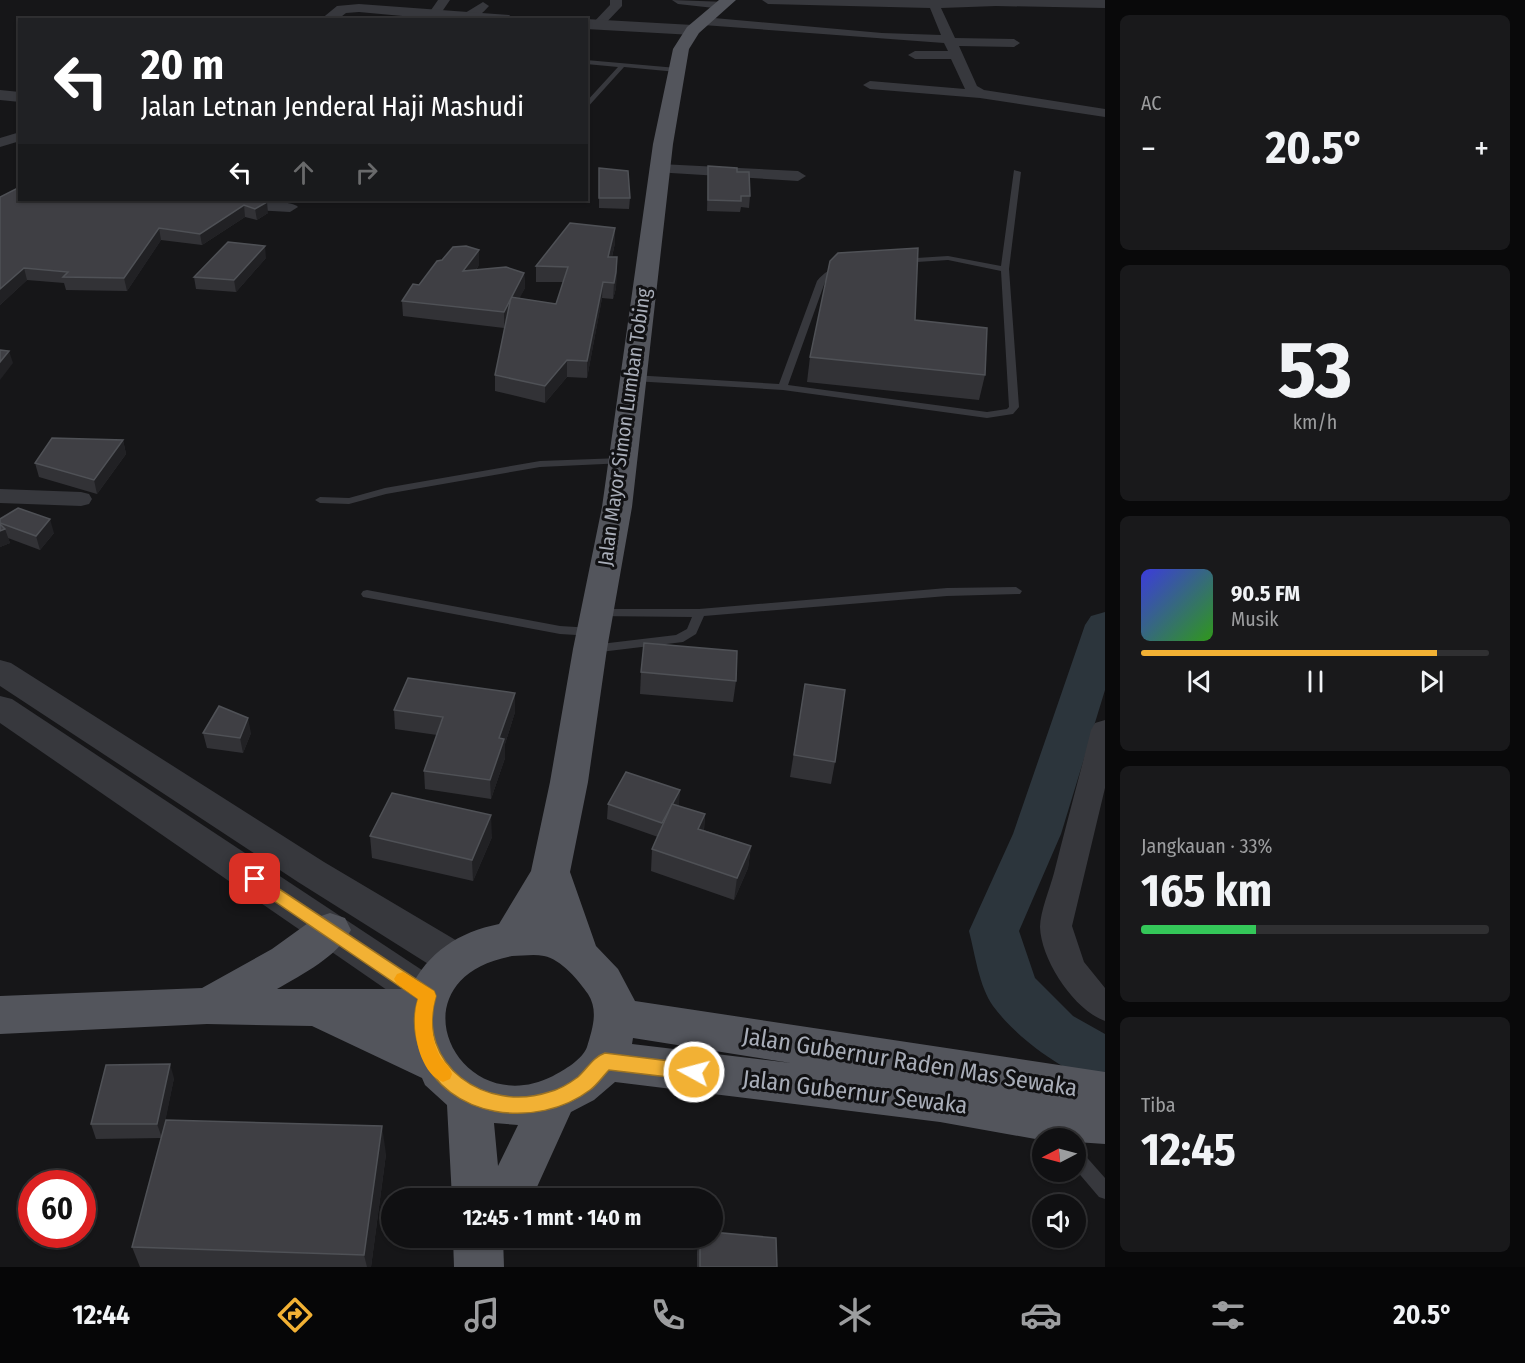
<!DOCTYPE html>
<html lang="id">
<meta charset="utf-8">
<style>
:root{--surface:#101012;--page:#19191b;--text:#f1f3f6;--muted:#9c9d9f;--line:#303032;--accent:#f2b134}
body{margin:0;font-family:"Fira Sans Condensed",sans-serif;background:var(--page);color:var(--text);height:100vh;display:flex;flex-direction:column;font-size:22px;white-space:nowrap}
*{box-sizing:border-box;margin:0}
p{font-size:20px;color:var(--muted)}
.icon{flex:none;width:33px;height:33px;fill:none;stroke:currentColor;stroke-width:2;stroke-linecap:round;stroke-linejoin:round}
.map{position:relative;flex:1;overflow:hidden}
.sheet{display:flex;flex-direction:column;gap:15px;padding:15px;background:#09090a;width:420px}
.sheet>*{flex:none}
.top-card{position:absolute;left:18px;top:18px;width:570px;height:183px;border-radius:0px;box-shadow:0 2px 4px #0004,0 0 0 2px var(--line);background:#202124;color:#fff;overflow:hidden}
.needle{width:39px;rotate:264deg}
.buttons{position:absolute;left:1032px;top:1128px;display:grid;gap:12px}
.buttons a{display:grid;place-items:center;width:54px;height:54px;border-radius:50%;background:var(--surface);box-shadow:0 2px 4px #0004,0 0 0 2px var(--line);font-size:30px}
.speed{position:absolute;left:18px;top:1170px;display:flex;gap:12px;font-size:30px;font-weight:700;text-align:center}
.speed>*{display:grid;place-content:center;width:78px;height:78px;border-radius:50%;background:var(--surface);box-shadow:0 2px 4px #0004,0 0 0 2px var(--line);line-height:1}
.speed .limit{border:9px solid #d22;background:#fff;color:#111}
.pin{position:absolute;display:grid;place-items:center;width:51px;height:51px;color:#fff;margin:-26px;border-radius:12px;box-shadow:0 3px 9px #0006}
.me{position:absolute;width:66px;margin:-33px;rotate:277deg;stroke-linejoin:round;filter:drop-shadow(0 0 4px #0008)}
.turn{display:flex;align-items:center;gap:21px;height:126px;padding:0 24px;font-size:27px}
.turn .icon{width:78px;height:78px;stroke-width:2.5}
.turn b{display:block;font-size:42px;line-height:51px}
.lanes{display:flex;align-items:center;height:57px;padding:0 24px;background:#0003;justify-content:center;gap:30px;direction:ltr}
.lanes .off{opacity:.35}
.big{font-size:45px;font-weight:700;line-height:1.1}
.sheet .widget{flex:1;display:flex;flex-direction:column;justify-content:center;gap:9px;min-width:0;padding:0 21px;border-radius:9px;background:var(--page)}
.sheet .dial{align-items:center;gap:0}
.dial b{font-size:78px;line-height:1}
.song{display:flex;align-items:center;gap:18px}
.cover{width:72px;height:72px;border-radius:9px;background:linear-gradient(135deg,hsl(240 70% 55%),hsl(110 70% 35%))}
.played{height:6px;border-radius:3px;background:linear-gradient(90deg,var(--accent) 85%,var(--line) 85%)}
.keys{display:flex;justify-content:space-around;direction:ltr}
.heat{display:flex;justify-content:space-between;align-items:center;font-size:33px;direction:ltr}
.charge{height:9px;border-radius:4px;background:linear-gradient(90deg,#34c759 33%,var(--line) 0)}
.trip{position:absolute;left:381px;top:1188px;width:342px;height:60px;border-radius:30px;background:var(--surface);box-shadow:0 2px 4px #0004,0 0 0 2px var(--line);font-weight:700;line-height:60px;text-align:center}
.tab-bar{display:flex;height:96px;justify-content:space-around;align-items:center;background:#060607;color:var(--muted)}
.tab-bar .icon{width:42px;height:42px}
.tab-bar .current{color:var(--accent)}
.tab-bar b{font-size:27px;color:var(--text)}
main{display:flex;flex:1;min-height:0}
.map>svg:first-child{display:block}
</style>
<main>
<div class="map">
<svg width="1105" height="1267" viewBox="0 0 1105 1267">
<rect width="100%" height="100%" fill="#161618"/>
<g fill="none" stroke-linecap="round" stroke-linejoin="round">
<path fill="#2c353c" fill-rule="evenodd" d="M1105,612V690L1061,834L1019,931L1035,978L1073,1016L1105,1034V1086C1065,1072 1019,1041 993,1006C979,986 975,954 969,931L1013,834L1085,625L1091,616Z"/>
<g fill="#37383d" fill-rule="evenodd">
<polygon points="586,60 677,68 680,70 677,72 624,67 586,109 586,102 618,67 586,64"/>
<path d="M1014,170L1021,172L1009,269L1019,407L1013,414L987,418L783,390L633,381L628,378L633,375L779,384L817,281C824,272 833,266 845,267V271L832,275L825,282L788,385L987,412L1007,409L1009,407L1001,271L948,260L901,263L897,261L901,259L948,256L1001,266Z"/>
<polygon points="621,458 626,461 625,463 540,467 386,494 349,504 320,503 315,500 320,497 349,498 385,488 540,461"/>
<polygon points="1016,587 1022,591 1020,594 947,596 704,616 696,634 683,642 592,653 586,649 592,645 676,635 687,629 692,617 594,616 592,613 594,610 598,609 699,609 947,588"/>
<polygon points="367,590 560,626 592,628 598,632 592,636 560,634 363,597 361,594 363,591"/>
<polygon points="1076,1150 1082,1152 1105,1178 1105,1199 1099,1197 1076,1170"/>
</g>
<g fill="#37383d" fill-rule="evenodd">
<polygon points="438,0 450,0 439,16 431,16 429,13"/>
<polygon points="610,0 622,0 622,6 601,28 593,28 591,25 610,5"/>
<polygon points="672,0 727,2 729,5 723,9 678,4"/>
<polygon points="762,0 1105,0 1105,8 996,6 941,8 955,38 1014,39 1020,43 1014,47 959,46 977,86 984,90 1105,109 1105,117 980,98 870,89 863,85 870,81 965,89 951,59 915,59 908,55 915,51 948,51 944,43 703,25 697,21 703,17 882,33 941,35 930,8 768,4"/>
<path d="M483,2L489,6C483,13 474,21 465,19V13Z"/>
<polygon points="20,132 20,141 0,147 0,138"/>
<polygon points="660,164 798,171 806,176 798,181 655,172 652,169"/>
<path d="M155,200C173,198 290,197 298,207L290,212L163,205Z"/>
<polygon points="0,489 81,492 89,494 92,499 89,504 81,506 0,503"/>
<path d="M1105,720V788L1072,926L1084,962L1105,988V1021C1074,1010 1041,960 1040,927C1040,912 1050,888 1054,873C1066,825 1079,778 1091,730L1095,723Z"/>
</g>
<g fill="#37383d" fill-rule="evenodd">
<polygon points="359,4 509,15 516,20 446,20 359,12 346,13 337,20 320,20 337,6"/>
<polygon points="586,19 693,25 701,30 693,35 586,29"/>
<polygon points="0,90 20,92 20,102 0,100"/>
<polygon points="0,660 11,663 324,862 469,948 475,960 469,972 455,976 441,972 298,882 0,686"/>
<polygon points="0,696 12,699 443,984 449,996 443,1008 428,1013 413,1008 0,723"/>
</g>
<g fill="#53555c" fill-rule="evenodd">
<path d="M719,0H736L699,33L689,49L673,144L632,507L607,649L588,782L570,872L596,946L618,969L635,1001L1105,1072V1144L1076,1142V1138L1041,1140L940,1122L615,1082L594,1100L571,1112L532,1198H452L447,1105L425,1085L422,1078L312,1026L207,1024L0,1034V996L202,988L272,949L315,918L330,913L345,918L351,930C337,957 303,974 277,989H410C428,952 459,932 499,924L531,871L550,782L573,649L602,507L653,144L673,49L687,27ZM512,956C522,956 534,954 544,956C561,959 579,981 588,994C599,1011 592,1030 587,1047C582,1060 564,1070 553,1076C458,1124 388,979 512,956ZM633,1038L791,1063L632,1044ZM494,1123L518,1125L498,1166Z"/>
<polygon points="453,1238 503,1238 504,1267 454,1267"/>
</g>
</g>
<g fill="#323236">
<polygon points="708,166 737,172 750,196 749,208 741,207 740,212 707,211"/>
<polygon points="599,168 630,198 629,209 599,208"/>
<polygon points="0,197 20,200 229,200 268,213 257,220 245,217 202,245 161,240 127,291 66,290 64,283 27,280 0,305"/>
<polygon points="267,200 289,200 287,201"/>
<polygon points="384,200 402,200 399,202"/>
<polygon points="615,228 615,243 612,257 617,257 616,288 613,299 602,298 587,378 567,377 545,403 495,391 495,375 506,325 504,328 403,316 402,301 419,285 479,265 476,270 524,273 525,288 519,298 556,304 563,282 536,282 536,266"/>
<polygon points="266,258 236,292 196,289 194,277"/>
<polygon points="915,320 985,375 979,400 807,382 810,357"/>
<polygon points="123,440 126,454 97,494 39,477 35,463"/>
<polygon points="0,519 54,533 40,550 8,538 10,543 0,547"/>
<polygon points="641,672 736,681 733,702 640,694"/>
<polygon points="805,684 835,762 831,784 790,777"/>
<polygon points="394,710 515,712 505,744 505,758 491,799 425,789 424,771 437,735 395,729"/>
<polygon points="203,733 251,733 243,753 207,748"/>
<polygon points="680,790 678,806 705,814 704,830 751,846 748,868 734,900 651,871 652,849 658,837 607,819 608,804"/>
<polygon points="370,836 492,837 473,881 372,858"/>
<polygon points="174,1078 163,1130 386,1154 371,1267 140,1267 132,1247 161,1138 96,1139 91,1124"/>
<polygon points="699,1238 712,1238 777,1267 697,1267 697,1252"/>
</g>
<g fill="#212124">
<polygon points="267,202 268,213 257,220 255,209"/>
<polygon points="244,205 245,217 202,245 200,234"/>
<polygon points="159,228 161,240 127,291 124,278"/>
<polygon points="615,228 615,243 608,273 608,257"/>
<polygon points="265,246 266,258 236,292 234,280"/>
<polygon points="479,250 479,265 464,286 463,271"/>
<polygon points="617,257 616,288 613,299 614,283"/>
<polygon points="24,268 27,280 0,305 0,289"/>
<polygon points="524,273 525,288 504,328 504,312"/>
<polygon points="603,282 602,298 587,378 587,361"/>
<polygon points="9,351 13,363 0,380 0,362"/>
<polygon points="567,360 567,377 545,403 545,386"/>
<polygon points="123,440 126,454 97,494 94,480"/>
<polygon points="50,519 54,533 40,550 36,536"/>
<polygon points="5,529 10,543 0,547 0,531"/>
<polygon points="515,693 515,712 505,744 505,758 491,799 490,780 499,738"/>
<polygon points="248,718 251,733 243,753 240,738"/>
<polygon points="680,790 679,805 661,838 662,823"/>
<polygon points="705,814 703,836 698,829"/>
<polygon points="491,815 492,837 473,881 472,860"/>
<polygon points="751,846 748,868 734,900 737,878"/>
<polygon points="170,1064 174,1078 162,1138 157,1124"/>
<polygon points="382,1126 386,1154 371,1267 367,1267 364,1255"/>
</g>
<g fill="#3f3f44" stroke="#4f5156" stroke-width="1.5">
<polygon points="708,166 737,168 737,172 749,172 750,196 741,196 741,201 708,200"/>
<polygon points="599,168 628,171 630,198 599,198"/>
<polygon points="20,179 20,200 228,200 267,202 255,209 244,205 200,234 159,228 124,278 63,277 68,272 24,268 0,289 0,197 18,188"/>
<polygon points="570,223 615,228 608,257 617,257 616,272 614,283 603,282 587,361 567,360 545,386 495,375 511,297 556,304 568,267 536,266"/>
<polygon points="228,242 265,246 234,280 194,277"/>
<polygon points="466,246 479,250 463,271 506,267 524,273 504,312 402,301 413,284 419,285 437,261 442,260 453,247"/>
<polygon points="918,248 915,320 987,328 985,375 810,357 830,261 838,253"/>
<polygon points="0,350 9,351 0,362"/>
<polygon points="52,438 123,440 94,480 35,463"/>
<polygon points="18,508 50,519 36,536 0,523 0,519"/>
<polygon points="0,524 5,529 0,531"/>
<polygon points="644,643 737,651 736,681 641,672"/>
<polygon points="408,678 515,693 499,738 504,739 490,780 424,771 443,717 394,710"/>
<polygon points="805,684 845,690 835,762 794,755"/>
<polygon points="219,706 248,718 240,738 203,733"/>
<polygon points="626,772 680,790 662,823 608,804"/>
<polygon points="392,793 491,815 472,860 370,836"/>
<polygon points="672,804 705,814 698,829 751,846 737,878 652,849"/>
<polygon points="170,1064 157,1124 91,1124 106,1065"/>
<polygon points="166,1120 382,1126 364,1255 132,1247"/>
<polygon points="712,1232 776,1238 777,1267 700,1267 700,1238 712,1238"/>
</g>
<path fill="#f2b134" stroke="#9d7322" stroke-width="1.5" d="M255,873L434,991L436,996C415,1065 486,1113 549,1092C558,1090 570,1083 578,1077C587,1069 593,1057 605,1053L694,1064L701,1066L704,1072L701,1078L694,1080L609,1070C603,1076 597,1085 590,1090C537,1130 446,1119 421,1053C414,1035 412,1017 418,999L249,884L246,879L249,874Z"/>
<path fill="#f59e0b" d="M403,972L434,991L436,996C430,1016 430,1039 441,1058C445,1063 450,1067 452,1074L450,1079L443,1082C417,1072 410,1022 418,999L397,984L394,979L397,974Z"/>
<g text-anchor="middle" stroke-width="6" stroke-linejoin="round" paint-order="stroke">
<g font-size="20" fill="#a8adb8" stroke="#111113">
<text transform="translate(624 427) rotate(-82)" y="7">Jalan Mayor Simon Lumban Tobing</text>
</g>
<g font-size="24" fill="#a8adb8" stroke="#111113">
<text transform="translate(910 1062) rotate(9)" y="8">Jalan Gubernur Raden Mas Sewaka</text>
<text transform="translate(855 1092) rotate(7)" y="8">Jalan Gubernur Sewaka</text>
</g>
</g>
</svg>
<div class="buttons">
<a><svg class="needle" viewBox="-14 -14 28 28"><path d="M0-13l5 13h-10z" fill="#e53935"/><path d="M0 13l5-13h-10z" fill="#9c9d9f"/></svg></a>
<a><svg class="icon" aria-label="sound" viewBox="0 0 24 24"><path d="M4 9h4l5-4v14l-5-4H4zM17 9q2 3 0 6"/></svg></a>
</div>
<div class="speed"><div class="limit">60</div></div>
<div class="pin" style="left:255px;top:879px;background:#d93025"><svg class="icon" aria-label="arrive" viewBox="0 0 24 24"><path d="M6 21V4h12l-3 4 3 4H6"/></svg></div>
<svg class="me" style="left:694px;top:1072px" viewBox="-20 -20 40 40"><circle r="17" fill="#f2b134" stroke="#fff" stroke-width="3"/><path d="M0-11L8 9 0 5-8 9z" fill="#fff"/></svg>
<div class="trip">12:45 · 1 mnt · 140 m</div>
<div class="top-card">
<div class="turn"><svg class="icon" aria-label="left" viewBox="0 0 24 24"><path d="M17 20v-9H6M10 6l-5 5 5 5"/></svg><div><b>20 m</b>Jalan Letnan Jenderal Haji Mashudi</div></div>
<div class="lanes"><svg class="icon" aria-label="left" viewBox="0 0 24 24"><path d="M17 20v-9H6M10 6l-5 5 5 5"/></svg><svg class="icon off" aria-label="ahead" viewBox="0 0 24 24"><path d="M12 20V5M6 11l6-6 6 6"/></svg><svg class="icon off" aria-label="right" viewBox="0 0 24 24"><path d="M7 20v-9h11M14 6l5 5-5 5"/></svg></div>
</div>
</div>
<section class="sheet">
<div class="widget"><p>AC</p>
<div class="heat"><a>−</a><b class="big">20.5°</b><a>+</a></div>
</div>
<div class="widget dial"><b>53</b><p>km/h</p></div>
<div class="widget">
<div class="song"><i class="cover"></i><div><b>90.5 FM</b><p>Musik</p></div></div>
<div class="played"></div>
<div class="keys"><svg class="icon" aria-label="previous" viewBox="0 0 24 24"><path d="M18 5L8 12l10 7zM5 5v14"/></svg><svg class="icon" aria-label="pause" viewBox="0 0 24 24"><path d="M8 5v14M16 5v14"/></svg><svg class="icon" aria-label="next" viewBox="0 0 24 24"><path d="M6 5l10 7-10 7zM19 5v14"/></svg></div>
</div>
<div class="widget"><p>Jangkauan · 33%</p><b class="big">165 km</b><div class="charge"></div></div>
<div class="widget"><p>Tiba</p><b class="big">12:45</b></div>
</section>
</main>
<nav class="tab-bar">
<b>12:44</b>
<svg class="icon current" aria-label="directions" viewBox="0 0 24 24"><path d="M12 3l9 9-9 9-9-9zM9 14v-3h6M13 9l2 2-2 2"/></svg>
<svg class="icon" aria-label="music" viewBox="0 0 24 24"><path d="M9 18V5l10-2v13"/><circle cx="6" cy="18" r="3"/><circle cx="16" cy="16" r="3"/></svg>
<svg class="icon" aria-label="phone" viewBox="0 0 24 24"><path d="M5 4h4l2 5-3 2q2 4 5 5l2-3 5 2v4C11 20 4 13 5 4z"/></svg>
<svg class="icon" aria-label="climate" viewBox="0 0 24 24"><path d="M12 3v18M4 7l16 10M4 17L20 7"/></svg>
<svg class="icon" aria-label="car" viewBox="0 0 24 24"><path d="M5 17H2v-5l4-1 3-4h7l3 4 3 1v5h-3M9 17h6M6 11h13"/><circle cx="7" cy="17" r="2"/><circle cx="17" cy="17" r="2"/></svg>
<svg class="icon" aria-label="filters" viewBox="0 0 24 24"><path d="M4 7h16M4 17h16"/><circle cx="9" cy="7" r="2"/><circle cx="15" cy="17" r="2"/></svg>
<b>20.5°</b>
</nav>
